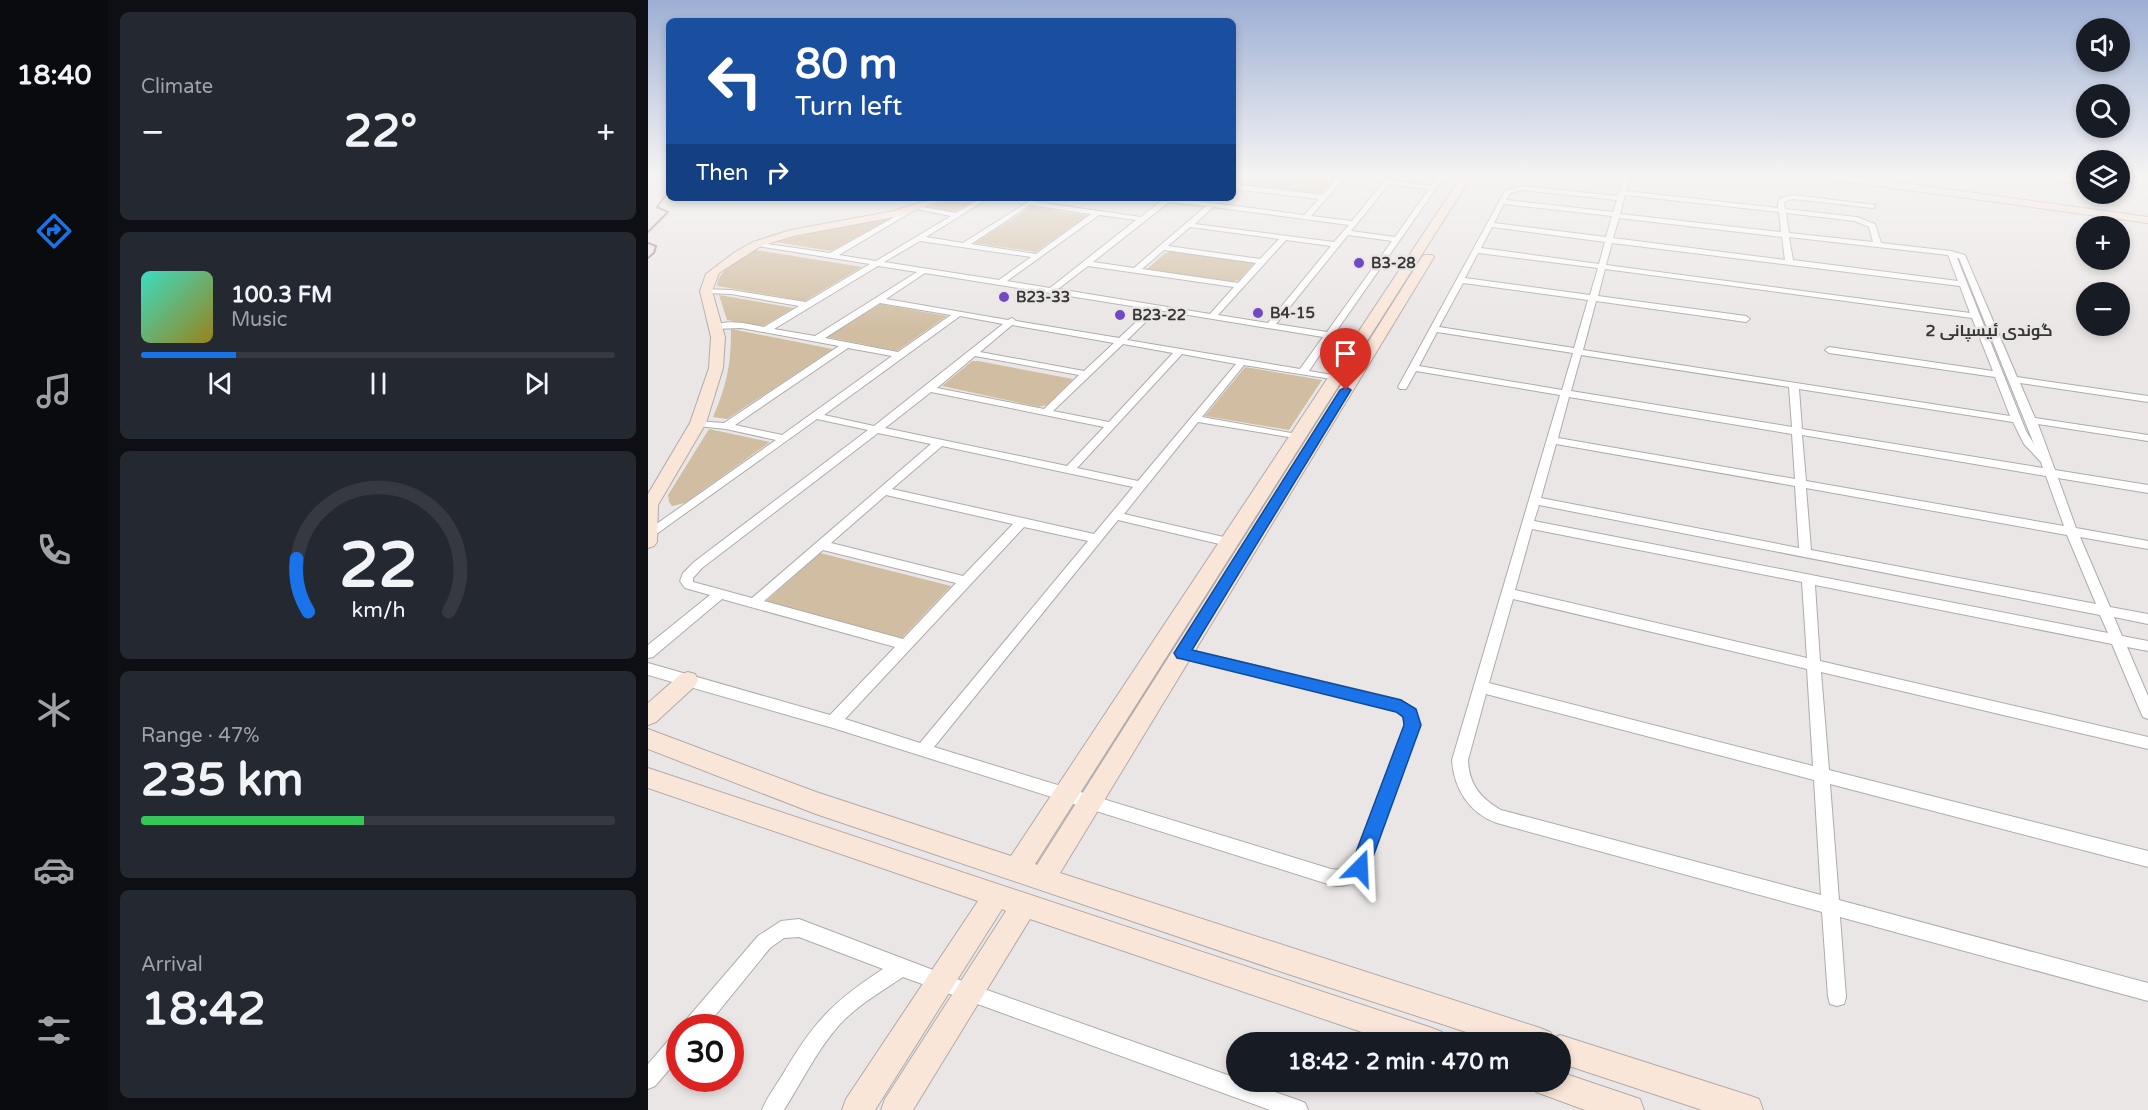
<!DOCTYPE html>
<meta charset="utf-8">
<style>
:root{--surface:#171b24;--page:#242831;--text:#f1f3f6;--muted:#9ea1a6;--line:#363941;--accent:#1a73e8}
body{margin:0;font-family:"Varela Round",Cairo,sans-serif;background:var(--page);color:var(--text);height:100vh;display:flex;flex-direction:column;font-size:22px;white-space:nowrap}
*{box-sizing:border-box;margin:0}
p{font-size:20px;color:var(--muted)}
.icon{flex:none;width:33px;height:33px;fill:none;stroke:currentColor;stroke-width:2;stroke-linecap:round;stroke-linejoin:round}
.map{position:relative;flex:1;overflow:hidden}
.details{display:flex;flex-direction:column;gap:12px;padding:12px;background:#0d0f14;width:540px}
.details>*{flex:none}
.banner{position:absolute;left:18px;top:18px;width:570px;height:183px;border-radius:9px;box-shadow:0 3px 9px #0003;background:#1a4fa0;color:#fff;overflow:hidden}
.tools{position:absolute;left:1428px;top:18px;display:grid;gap:12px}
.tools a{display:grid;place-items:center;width:54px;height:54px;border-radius:50%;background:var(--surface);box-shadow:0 3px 9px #0003;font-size:30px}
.speed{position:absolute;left:18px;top:1014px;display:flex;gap:12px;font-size:30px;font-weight:700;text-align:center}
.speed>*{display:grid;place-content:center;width:78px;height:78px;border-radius:50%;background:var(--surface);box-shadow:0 3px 9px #0003;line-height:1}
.speed .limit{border:9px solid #d22;background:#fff;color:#111}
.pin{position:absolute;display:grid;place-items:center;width:51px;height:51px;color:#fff;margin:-62px -26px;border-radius:50% 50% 50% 0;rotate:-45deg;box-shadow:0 0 6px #0007}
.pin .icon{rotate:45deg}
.me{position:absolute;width:66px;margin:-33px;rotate:21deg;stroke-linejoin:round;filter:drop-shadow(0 0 4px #0008)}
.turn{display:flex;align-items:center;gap:21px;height:126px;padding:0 30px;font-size:27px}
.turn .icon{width:78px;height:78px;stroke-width:2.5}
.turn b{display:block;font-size:42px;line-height:51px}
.then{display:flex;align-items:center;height:57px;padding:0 30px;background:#0003;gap:12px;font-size:22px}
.big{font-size:45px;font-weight:700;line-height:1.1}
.details .tile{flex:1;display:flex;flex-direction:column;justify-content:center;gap:9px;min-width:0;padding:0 21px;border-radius:9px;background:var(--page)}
.details .dial{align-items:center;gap:0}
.dial svg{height:156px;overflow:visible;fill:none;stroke:var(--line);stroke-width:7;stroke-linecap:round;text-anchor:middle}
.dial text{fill:var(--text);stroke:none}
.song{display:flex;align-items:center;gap:18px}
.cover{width:72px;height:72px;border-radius:9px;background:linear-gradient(135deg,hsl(170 70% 55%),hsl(50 70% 35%))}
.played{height:6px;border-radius:3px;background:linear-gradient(90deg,var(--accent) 20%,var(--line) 20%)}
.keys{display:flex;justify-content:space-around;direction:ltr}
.heat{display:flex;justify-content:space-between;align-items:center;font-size:33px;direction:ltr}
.charge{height:9px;border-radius:4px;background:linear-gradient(90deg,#34c759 47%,var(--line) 0)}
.trip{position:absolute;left:578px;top:1032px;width:345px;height:60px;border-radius:30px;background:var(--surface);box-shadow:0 3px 9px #0003;font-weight:700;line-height:60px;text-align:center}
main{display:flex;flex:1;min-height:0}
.tabs{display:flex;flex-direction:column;width:108px;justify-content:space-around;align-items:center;background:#090b0e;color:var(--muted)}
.tabs .icon{width:42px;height:42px}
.tabs .on{color:var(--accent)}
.tabs b{font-size:27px;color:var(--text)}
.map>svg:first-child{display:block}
</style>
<main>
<nav class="tabs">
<b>18:40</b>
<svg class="icon on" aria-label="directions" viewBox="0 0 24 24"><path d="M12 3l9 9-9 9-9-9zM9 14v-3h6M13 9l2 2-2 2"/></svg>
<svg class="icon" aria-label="music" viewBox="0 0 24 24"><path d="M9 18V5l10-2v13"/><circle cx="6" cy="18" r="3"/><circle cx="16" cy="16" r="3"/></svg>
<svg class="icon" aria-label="phone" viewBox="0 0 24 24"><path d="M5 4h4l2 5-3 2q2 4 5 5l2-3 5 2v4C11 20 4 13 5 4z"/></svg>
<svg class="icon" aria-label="climate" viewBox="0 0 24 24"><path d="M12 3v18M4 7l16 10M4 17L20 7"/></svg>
<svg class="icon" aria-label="car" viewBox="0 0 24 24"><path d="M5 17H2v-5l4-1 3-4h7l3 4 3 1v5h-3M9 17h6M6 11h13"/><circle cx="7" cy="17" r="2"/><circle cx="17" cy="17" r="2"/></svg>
<svg class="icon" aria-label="filters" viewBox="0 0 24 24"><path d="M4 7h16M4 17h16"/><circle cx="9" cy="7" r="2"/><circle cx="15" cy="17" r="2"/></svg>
</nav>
<section class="details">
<div class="tile"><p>Climate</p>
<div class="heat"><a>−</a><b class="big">22°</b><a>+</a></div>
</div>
<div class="tile">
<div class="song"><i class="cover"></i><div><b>100.3 FM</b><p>Music</p></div></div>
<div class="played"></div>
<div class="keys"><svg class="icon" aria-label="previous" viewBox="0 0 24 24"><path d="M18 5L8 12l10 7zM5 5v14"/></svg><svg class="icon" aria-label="pause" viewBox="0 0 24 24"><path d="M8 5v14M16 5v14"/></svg><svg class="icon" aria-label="next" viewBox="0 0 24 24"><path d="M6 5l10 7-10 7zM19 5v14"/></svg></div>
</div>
<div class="tile dial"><svg viewBox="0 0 100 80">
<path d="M14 69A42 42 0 1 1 86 69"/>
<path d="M14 69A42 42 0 0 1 8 42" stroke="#1a73e8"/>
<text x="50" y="56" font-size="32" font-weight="700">22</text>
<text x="50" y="72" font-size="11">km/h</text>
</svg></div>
<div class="tile"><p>Range · 47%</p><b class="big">235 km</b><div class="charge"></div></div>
<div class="tile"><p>Arrival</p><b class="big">18:42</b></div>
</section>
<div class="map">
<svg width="1500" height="1110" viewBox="0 0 1500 1110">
<rect width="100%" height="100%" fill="#eae6e5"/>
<g fill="#d1bea2">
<polygon points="605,174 627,174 684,183 671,194 594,185"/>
<polygon points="305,198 331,198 305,213 277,209"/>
<polygon points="383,207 441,215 388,252 326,243"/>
<polygon points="242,219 183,251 127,242 193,226"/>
<path d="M108,250L214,267L157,301L69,286C70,269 94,258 108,250Z"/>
<polygon points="523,251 601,262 606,263 591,280 583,282 499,269 516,254"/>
<polygon points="71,295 146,308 115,326 79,320"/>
<polygon points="232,304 299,316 249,351 179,337"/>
<path d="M83,329L185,349L79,419L65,417C79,385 83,364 83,329Z"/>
<polygon points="324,361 330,361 425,379 399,405 391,407 294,386"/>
<polygon points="597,367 674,380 641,430 557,416"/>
<polygon points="61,429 122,442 37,503 24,506 21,502 20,495"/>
<polygon points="172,553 303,586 253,639 117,602"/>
</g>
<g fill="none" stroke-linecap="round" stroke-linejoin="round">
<g stroke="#a1858f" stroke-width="2">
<polyline points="0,232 20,212 9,207 20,192 21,174"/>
<polyline points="0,243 8,246 6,253 0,258"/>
</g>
<defs>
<g id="street">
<path d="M596,174H603L592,185L674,195L687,181L642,174L690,178L693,174H700L663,216L704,221L742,174H749L744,181L783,186L792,174H798L687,333L715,338V342L683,338L661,371L690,376V380L596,365L554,417L649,434L654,437L653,439L550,422L476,514L580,538L586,542L584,545L580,546L470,520L286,747L683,869C695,871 701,868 707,858L757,725L755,717L749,711L534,658L529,657L527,653L529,649L534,648L753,700L767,710L771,725L722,862C715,879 702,889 683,885L185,728L0,675V663L182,715L247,647L74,599L5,657L0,658V645L62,595L37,588L32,581L35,573L46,562L220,430L169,419L0,540V530L128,440L78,429L50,426L46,425V421L76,423L191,346L93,328L65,329L64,327C78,318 101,324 116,327L151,306L83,294L58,293L54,291L55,289L83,290L158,302L222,264L109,246H106V242L182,253L261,209H265V211L191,255L228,261L303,216L268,209L267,208L270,206L308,213L333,198H341L278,237L315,243L386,198L389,200L388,202L493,217L513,201L506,198H525L656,215L671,199L585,189V184ZM741,184L781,189L747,237L703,231ZM521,202L558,206L486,268L445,262ZM382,205L443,214L388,254L323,244ZM565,207L701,225L686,242L547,224ZM451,215L488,220L402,288L359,281ZM542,227L631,239L612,259L520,246ZM700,235L744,241L679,332L628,324ZM638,240L683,246L620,323L570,315ZM272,241L383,257L351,280L236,262ZM516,250L608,263L590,283L494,269ZM230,266L269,272L167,336L126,329ZM440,266L586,287L562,314L410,289ZM277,273L502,309L471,338L368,321L364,318L360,320L238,299ZM232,303L303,315L250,352L177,338ZM510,310L675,337L652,369L479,340ZM312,316L355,324L226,426L176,415ZM364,325L466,343L436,371L332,352ZM475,344L525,353L461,422L405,411ZM200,348L244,356L134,435L87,425ZM534,354L588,364L490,481L429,468ZM327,356L431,375L396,409L289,388ZM283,392L456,427L419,466L237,428ZM230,433L283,444L104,598L45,582V578L54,568ZM294,446L485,487L446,534L244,489ZM238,495L365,524L315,576L183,543ZM376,527L440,541L272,743L197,719ZM175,550L308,583L255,639L116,601Z"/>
<path d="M976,174H982L978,191L1130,208V202L1133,198L1145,195L1227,205V207L1225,208L1145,199L1136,202L1137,209L1209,217L1227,224L1233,243L1303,251L1317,255L1369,377L1500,396V402L1372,383L1387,418L1500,435V441L1390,424L1407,470L1500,485V493L1410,478L1428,528L1500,541V549L1432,537L1462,607L1500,614V624L1466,617L1474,636L1500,641V651L1479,647L1500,696V719L1495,717L1493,713L1464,644L1167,585L1172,661L1500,737V749L1173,672L1181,770L1500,851V867L1182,784L1191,900L1500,983V1001L1192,917L1198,997L1196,1004L1189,1006L1182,1004L1180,997L1174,912L849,823C821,813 806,789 804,760L912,395L768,371L758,389H752L750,387L857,191L874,186L970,196ZM874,190L969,200L965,212L858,200L862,193ZM977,195L1131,212L1133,232L972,214ZM856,204L964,216L958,237L846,223ZM1138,213L1207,221L1221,227L1225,242L1141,233ZM971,218L1134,237L1137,260L965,238ZM844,227L957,242L951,264L833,248ZM1141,237L1300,255L1310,281L1145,260ZM964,243L1312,286L1322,313L958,265ZM830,253L950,268L942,295L817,278ZM1309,258H1311L1386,444L1378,431ZM957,269L1324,318L1345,371L1181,347L1177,350L1181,353L1347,377L1362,416L935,350L948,301L1098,322L1102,319L1098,316L950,296ZM815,283L940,300L926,348L791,327ZM789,332L925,353L914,390L771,366ZM933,355L1141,387L1144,427L923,391ZM1151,389L1365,422L1376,444L1393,462L1395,468L1154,429ZM921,397L1144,434L1147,479L910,438ZM1154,435L1398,476L1416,526L1158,481ZM908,444L1147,486L1151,548L893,498ZM1158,488L1419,535L1448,604L1163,550ZM891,505L1452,615L1460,633L886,521ZM884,529L1154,582L1159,658L867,590ZM865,599L1159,669L1165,766L841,683ZM838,694L1166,780L1173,895L853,810C832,798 821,784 820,760Z"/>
<polygon points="1367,174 1387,174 1438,181 1438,185"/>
<path d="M151,919L322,984L588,1078V1082H598L650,1100L657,1103L660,1110H622L255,977C234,991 210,1005 192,1024C169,1050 154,1081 136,1110H114C119,1097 128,1086 135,1074C165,1023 184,1002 235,969L151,937L136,938L122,948L57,1028H35L37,1021L110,936L133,921Z"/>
<polygon points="32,1033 32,1057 7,1086 0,1089 0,1064 25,1035"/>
</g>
<g id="secondary">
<polygon points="815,174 825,174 387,864 389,865 774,257 776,255 784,255 786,257 412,873 892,1028 902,1032 905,1038 912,1035 1100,1095 1111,1099 1115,1110 1054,1110 912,1063 912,1042 849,1042 640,974 168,814 0,749 0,729 168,792 363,856"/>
<polygon points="1160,174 1188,174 1500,217 1500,223 1165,177"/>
<polygon points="285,198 300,198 252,216 145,236 113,246 71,273 64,291 77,337 75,368 58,423 10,505 9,542 6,546 0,548 0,494 42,423 61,368 63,337 52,291 58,274 87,252 105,242 143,230 246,211"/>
<polygon points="40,672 47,674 50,680 47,686 8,722 0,725 0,703 33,674"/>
<polygon points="0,768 784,1028 794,1032 798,1042 743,1042 382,919 265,1110 233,1110 237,1099 358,911 354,909 227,1110 194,1110 198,1099 330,901 0,788"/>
<polygon points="912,1072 992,1099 996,1110 937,1110 888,1092 883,1082 912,1082"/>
</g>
</defs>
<use href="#street" stroke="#afabaa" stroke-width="2"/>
<use href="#secondary" stroke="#afabaa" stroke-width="2"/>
<use href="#street" fill="#fff" fill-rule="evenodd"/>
<use href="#secondary" fill="#fae6d8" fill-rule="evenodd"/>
</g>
<linearGradient id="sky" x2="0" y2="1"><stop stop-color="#9dafd4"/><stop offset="0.53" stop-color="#f6f4f3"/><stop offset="1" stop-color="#f6f4f3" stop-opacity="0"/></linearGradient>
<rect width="1500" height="330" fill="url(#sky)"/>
<polygon fill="#1a73e8" stroke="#114b97" stroke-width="1.5" points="698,387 703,390 544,650 753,700 768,709 773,725 721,868 718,874 712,877 705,874 702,868 756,725 755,717 748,712 534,659 529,658 526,653 692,390"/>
<g fill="#704ac3" stroke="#eae6e5" stroke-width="2">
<circle cx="711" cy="263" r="6"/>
<circle cx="356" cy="297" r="6"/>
<circle cx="610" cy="313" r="6"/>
<circle cx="472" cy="315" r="6"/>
</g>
<g text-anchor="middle" stroke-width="5" stroke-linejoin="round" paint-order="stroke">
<g font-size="15" font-weight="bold" fill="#383736" stroke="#eae6e5" text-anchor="start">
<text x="723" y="268">B3-28</text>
<text x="368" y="302">B23-33</text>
<text x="622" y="318">B4-15</text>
<text x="484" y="320">B23-22</text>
</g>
<g font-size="16" font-weight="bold" fill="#383736" stroke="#eae6e5">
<text x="1341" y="336">گوندی ئیسپانی 2</text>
</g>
</g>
</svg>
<div class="tools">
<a><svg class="icon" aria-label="sound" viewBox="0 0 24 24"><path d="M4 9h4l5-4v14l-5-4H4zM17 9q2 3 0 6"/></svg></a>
<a><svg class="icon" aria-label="search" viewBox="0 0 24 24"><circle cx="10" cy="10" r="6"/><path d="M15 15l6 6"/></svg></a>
<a><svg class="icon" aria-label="layers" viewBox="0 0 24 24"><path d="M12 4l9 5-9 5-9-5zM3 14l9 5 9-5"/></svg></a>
<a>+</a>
<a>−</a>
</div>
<div class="speed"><div class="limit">30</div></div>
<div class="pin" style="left:698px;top:390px;background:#d93025"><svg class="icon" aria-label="arrive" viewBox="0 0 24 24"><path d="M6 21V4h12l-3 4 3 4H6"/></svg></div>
<svg class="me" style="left:712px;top:868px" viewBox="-20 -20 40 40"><path d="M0-17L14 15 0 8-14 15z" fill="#1a73e8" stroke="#fff" stroke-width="4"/></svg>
<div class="trip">18:42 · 2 min · 470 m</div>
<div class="banner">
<div class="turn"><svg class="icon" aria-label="left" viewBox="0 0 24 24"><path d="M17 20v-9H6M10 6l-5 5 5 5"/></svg><div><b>80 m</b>Turn left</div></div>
<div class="then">Then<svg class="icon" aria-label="right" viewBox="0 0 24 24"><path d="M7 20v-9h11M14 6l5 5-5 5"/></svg></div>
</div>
</div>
</main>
